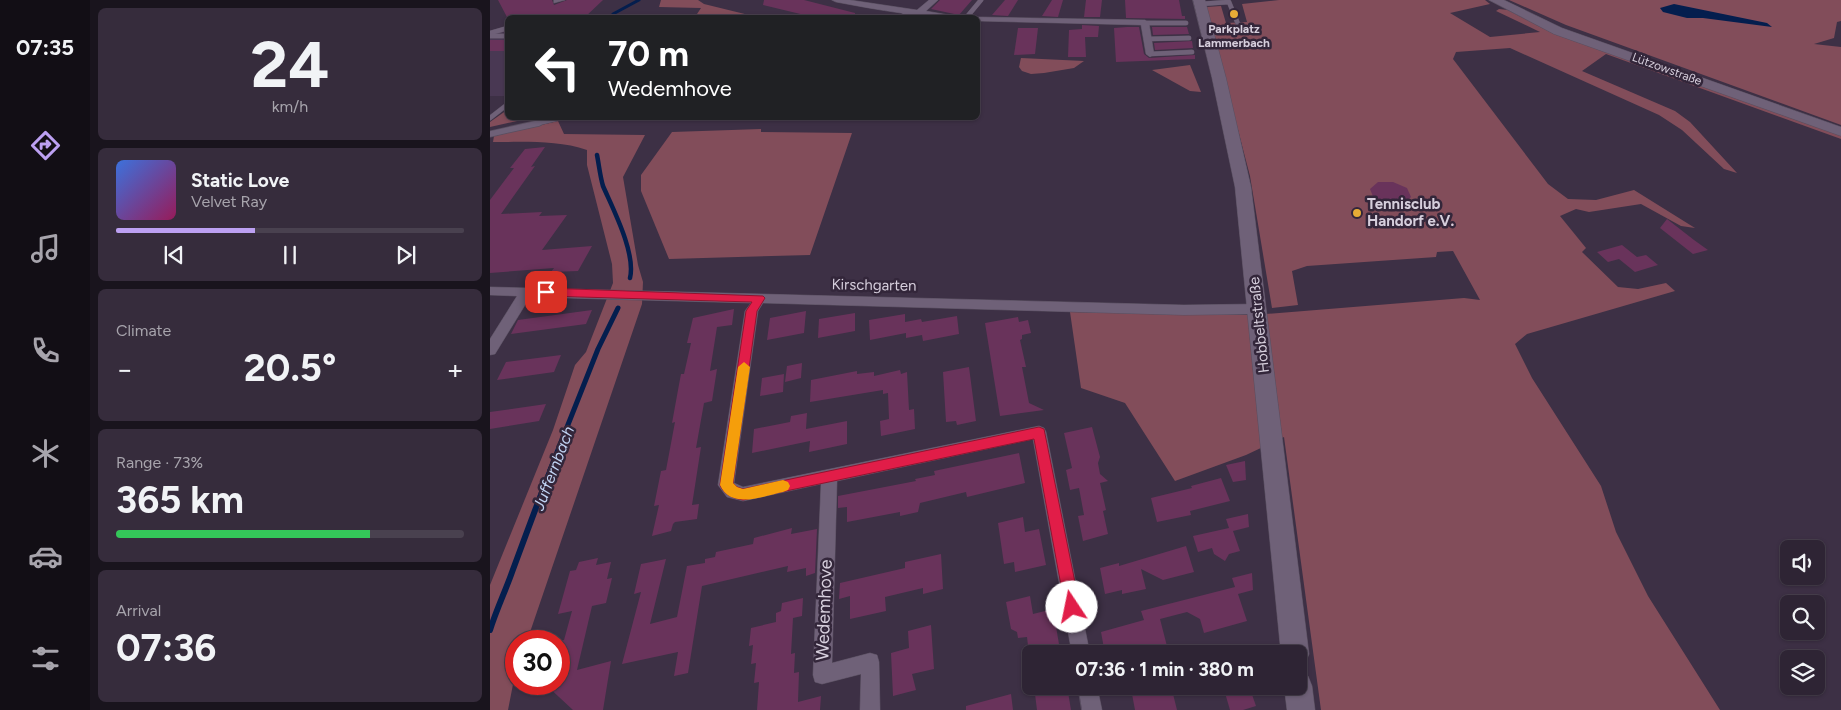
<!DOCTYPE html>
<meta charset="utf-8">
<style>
:root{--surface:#2e2434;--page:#362c3c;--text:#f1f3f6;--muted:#a7a4ac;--line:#49414f;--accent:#bca0f2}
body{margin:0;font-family:Figtree,sans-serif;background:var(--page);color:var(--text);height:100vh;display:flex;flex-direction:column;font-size:19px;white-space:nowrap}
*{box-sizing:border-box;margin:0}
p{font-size:16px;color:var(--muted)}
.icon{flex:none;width:28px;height:28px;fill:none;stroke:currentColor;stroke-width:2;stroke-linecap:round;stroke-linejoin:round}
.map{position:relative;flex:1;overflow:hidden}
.details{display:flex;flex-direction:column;gap:8px;padding:8px;background:#19141d;width:400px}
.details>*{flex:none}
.top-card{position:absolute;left:15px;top:15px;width:475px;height:105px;border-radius:8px;box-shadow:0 1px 4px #0004,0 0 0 1px var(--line);background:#202124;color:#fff;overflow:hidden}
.buttons{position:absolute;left:1290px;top:540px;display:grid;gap:10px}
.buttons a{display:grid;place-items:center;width:45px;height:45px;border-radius:8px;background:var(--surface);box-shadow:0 1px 4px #0004,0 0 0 1px var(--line);font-size:25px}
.speed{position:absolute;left:15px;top:630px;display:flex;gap:10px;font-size:25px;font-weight:700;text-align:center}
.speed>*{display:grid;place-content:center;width:65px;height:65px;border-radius:50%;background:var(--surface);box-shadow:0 1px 4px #0004,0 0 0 1px var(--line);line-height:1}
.speed .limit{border:8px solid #d22;background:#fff;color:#111}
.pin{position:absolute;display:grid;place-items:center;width:42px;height:42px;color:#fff;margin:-21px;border-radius:10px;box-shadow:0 2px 8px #0006}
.me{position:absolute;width:55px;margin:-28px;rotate:349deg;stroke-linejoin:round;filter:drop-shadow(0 0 4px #0008)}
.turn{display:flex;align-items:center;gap:18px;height:105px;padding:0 20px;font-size:22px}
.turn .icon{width:65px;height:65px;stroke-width:2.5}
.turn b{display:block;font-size:35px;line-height:42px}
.big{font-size:38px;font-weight:700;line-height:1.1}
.details .card{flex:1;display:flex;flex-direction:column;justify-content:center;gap:8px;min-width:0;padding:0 18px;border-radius:8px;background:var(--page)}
.details .dial{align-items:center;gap:0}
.dial b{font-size:65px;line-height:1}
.song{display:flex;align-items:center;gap:15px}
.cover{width:60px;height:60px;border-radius:8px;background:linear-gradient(135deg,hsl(220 70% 55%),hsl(330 70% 35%))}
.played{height:5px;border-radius:2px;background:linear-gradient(90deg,var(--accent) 40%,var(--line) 40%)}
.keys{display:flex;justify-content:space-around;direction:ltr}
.heat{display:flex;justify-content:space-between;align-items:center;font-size:28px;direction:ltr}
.charge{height:8px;border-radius:4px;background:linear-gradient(90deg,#34c759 73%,var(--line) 0)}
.trip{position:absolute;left:532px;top:645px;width:285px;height:50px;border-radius:8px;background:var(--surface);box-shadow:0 1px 4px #0004,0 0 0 1px var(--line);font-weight:700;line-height:50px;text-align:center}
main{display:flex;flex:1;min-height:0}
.menu{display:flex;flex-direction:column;width:90px;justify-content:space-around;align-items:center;background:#120e15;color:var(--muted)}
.menu .icon{width:35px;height:35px}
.menu .selected{color:var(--accent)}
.menu b{font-size:22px;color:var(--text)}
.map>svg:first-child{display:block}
</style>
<main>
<nav class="menu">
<b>07:35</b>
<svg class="icon selected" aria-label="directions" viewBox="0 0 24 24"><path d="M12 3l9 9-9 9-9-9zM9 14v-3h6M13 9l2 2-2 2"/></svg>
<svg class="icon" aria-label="music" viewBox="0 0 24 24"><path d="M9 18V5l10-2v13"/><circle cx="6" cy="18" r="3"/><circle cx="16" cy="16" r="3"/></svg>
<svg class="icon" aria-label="phone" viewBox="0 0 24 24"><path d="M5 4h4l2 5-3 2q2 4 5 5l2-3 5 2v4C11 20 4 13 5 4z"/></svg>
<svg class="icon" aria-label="climate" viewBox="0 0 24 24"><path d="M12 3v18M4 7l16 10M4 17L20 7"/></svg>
<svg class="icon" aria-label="car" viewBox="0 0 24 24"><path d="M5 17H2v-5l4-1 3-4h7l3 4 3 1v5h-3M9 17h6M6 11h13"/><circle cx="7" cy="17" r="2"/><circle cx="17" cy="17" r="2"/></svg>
<svg class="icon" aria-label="filters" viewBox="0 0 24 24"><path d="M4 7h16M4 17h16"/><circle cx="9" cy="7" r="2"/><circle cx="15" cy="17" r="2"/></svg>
</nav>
<section class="details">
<div class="card dial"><b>24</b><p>km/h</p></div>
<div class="card">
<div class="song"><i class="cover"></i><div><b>Static Love</b><p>Velvet Ray</p></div></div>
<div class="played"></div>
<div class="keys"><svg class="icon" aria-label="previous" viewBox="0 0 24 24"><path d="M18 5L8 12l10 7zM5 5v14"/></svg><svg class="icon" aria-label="pause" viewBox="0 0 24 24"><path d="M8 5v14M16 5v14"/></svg><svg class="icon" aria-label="next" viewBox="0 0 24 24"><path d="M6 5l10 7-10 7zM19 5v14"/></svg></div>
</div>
<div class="card"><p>Climate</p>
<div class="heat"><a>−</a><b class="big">20.5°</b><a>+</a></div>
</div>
<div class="card"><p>Range · 73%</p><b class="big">365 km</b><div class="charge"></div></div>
<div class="card"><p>Arrival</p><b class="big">07:36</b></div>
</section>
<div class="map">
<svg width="1351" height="710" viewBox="0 0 1351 710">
<rect width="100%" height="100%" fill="#3d3045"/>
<polygon fill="#493853" points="17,28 17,96 0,96 0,32"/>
<g fill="#824d5a">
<polygon points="171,0 208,0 214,4 267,17 205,17 211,8 169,7"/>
<polygon points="789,0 995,0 1000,4 960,13 1000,37 1050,32 1006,11 1009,9 1018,10 1058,30 1351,135 1351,139 1116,54 1092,71 1185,111 1200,122 1247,173 1234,169 1192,130 1169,115 1020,48 966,52 963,59 1058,184 1078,199 1106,200 1144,190 1205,228 1191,226 1151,204 1099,212 1086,209 1070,216 1096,248 1092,252 1128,287 1148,289 1176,283 1185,291 1037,334 1025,344 1042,378 1111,486 1126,532 1158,596 1230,710 831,710 794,437 756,455 685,481 635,403 591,388 580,312 763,315 974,298 990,300 963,251 947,252 946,257 817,266 802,271 808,305 782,308 760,176 716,7 731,6 736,23 757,22 752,4"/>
<polygon points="1019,0 1351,0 1351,21 1347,22 1344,38 1324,44 1351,47 1351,125 1076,25"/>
<polygon points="531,58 594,61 584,68 554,73 541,74 532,71 529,67"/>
<polygon points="700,65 711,92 700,91 662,70"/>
<polygon points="17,110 18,118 41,118 0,127 0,122"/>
<path d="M68,121L74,134L155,135L133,177L148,265L153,282L152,304L37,641H26V669L18,710H0V585L63,430L85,365L96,352L123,283L122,264L97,165V150C67,140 34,142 3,142L4,136Z"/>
<polygon points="271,129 271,132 362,133 320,255 179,259 151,191 151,175 182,132"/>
</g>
<polygon fill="#041e4e" points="1184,4 1277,23 1282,27 1213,18 1197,18 1173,12 1170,8"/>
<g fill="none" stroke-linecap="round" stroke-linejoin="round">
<polyline stroke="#041e4e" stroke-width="3" points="123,14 149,0"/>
<path stroke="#041e4e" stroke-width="4.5" d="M107,155C109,165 110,176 113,186C123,209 146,253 140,278"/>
<polyline stroke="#041e4e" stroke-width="5" points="60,470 108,349 128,308"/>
<path stroke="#041e4e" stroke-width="6" d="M0,630C6,611 14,594 21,575C34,540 47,504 61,469"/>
</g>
<g fill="#69335b">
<polygon points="8,0 62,0 64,5 77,0 113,0 94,18 18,19"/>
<polygon points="274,0 314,0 365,13 365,18 327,18 273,5"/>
<polygon points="450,0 482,0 469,15 441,9"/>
<polygon points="515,0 528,0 518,16 502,15"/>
<polygon points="562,0 573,0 568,17 552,16"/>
<polygon points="596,0 612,0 610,17 594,17"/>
<polygon points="635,0 689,0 692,16 695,16 695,19 636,18"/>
<polygon points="592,25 609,26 608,37 595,37 596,57 578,57 579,30 592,29"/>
<polygon points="637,27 649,27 654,54 659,58 705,55 705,59 626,62 624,28"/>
<polygon points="662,27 697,27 699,34 663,35"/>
<polygon points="528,28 548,28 545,54 524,55"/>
<rect x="0" y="40" width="18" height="11"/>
<polygon points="702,41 703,48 665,50 664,43"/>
<polygon points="55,147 41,167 45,166 11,214 52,212 49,216 77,215 52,250 102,246 88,271 61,272 64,268 0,273 0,200 24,168 20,168 35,149"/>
<polygon points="888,182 903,182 917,188 921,197 914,204 898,205 884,199 880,189"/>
<polygon points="1177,219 1204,240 1218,250 1203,254 1170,228"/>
<polygon points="1132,245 1147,257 1156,255 1168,265 1145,272 1129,259 1118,262 1107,252"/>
<polygon points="244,309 242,325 227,327 220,371 227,369 222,401 214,403 206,448 211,447 202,505 209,504 207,519 185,522 183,524 181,531 162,536 169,505 164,506 171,471 176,470 185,422 182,423 188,390 191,374 194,374 201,343 197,343 203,318"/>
<polygon points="102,310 96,324 21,334 28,320"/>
<polygon points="316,311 314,333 277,340 280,318"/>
<polygon points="365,313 365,331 328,338 329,319"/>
<polygon points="415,314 415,322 431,319 432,322 467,316 469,334 433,341 432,335 416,338 416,333 380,340 379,320"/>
<polygon points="528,317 529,322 538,320 541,333 532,335 532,339 530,340 536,367 532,367 539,403 554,410 510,416 495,323"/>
<polygon points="71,355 64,372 7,380 16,362"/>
<polygon points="312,363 311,378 295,382 297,366"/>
<polygon points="479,367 486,421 467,425 466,421 456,422 453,372"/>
<polygon points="410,370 411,374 417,372 419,410 424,409 425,429 391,436 390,421 399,419 398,393 393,394 393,390 320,402 321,380 367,371 367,374 384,372 384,376"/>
<polygon points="294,374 293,392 270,396 272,378"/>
<polygon points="56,404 49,421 0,429 0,412"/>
<polygon points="317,413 316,429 357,421 357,444 319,452 320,441 262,453 264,429 300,422 301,416"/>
<polygon points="602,427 610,457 608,463 610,474 618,481 610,483 616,510 613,511 618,534 593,541 588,516 594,515 589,488 580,490 576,470 582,468 574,433"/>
<polygon points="529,453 535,483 477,497 476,492 430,503 428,512 410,516 410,512 357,522 357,507 348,508 348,496 426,481 425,479 445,475 444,471"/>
<polygon points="755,461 756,480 743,482 736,465"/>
<polygon points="731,478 740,501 700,511 701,515 667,522 661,498 702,488 701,486"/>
<polygon points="758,514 759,527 743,531 750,551 739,554 735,561 724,554 722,548 708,552 703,536 739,528 736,519"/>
<polygon points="533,517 535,532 549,529 556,565 525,572 524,562 514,564 508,523"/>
<polygon points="302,528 301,534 327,529 325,573 316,576 316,568 297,572 298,566 212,586 198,673 184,676 188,652 132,664 151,592 144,594 151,564 176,559 160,624 187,617 197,566 215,563 215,559 225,557 226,552 263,544 264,538"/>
<polygon points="696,546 704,572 673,580 651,569 656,589 632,594 632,590 615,594 610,568 629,563 629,566"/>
<polygon points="451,554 453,589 433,594 433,588 395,597 396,611 360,619 360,596 349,599 350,583 415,568 415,562"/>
<polygon points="108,558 106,565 121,562 117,579 122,578 116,603 102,606 87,670 121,661 113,710 83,710 55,684 69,684 69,641 74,640 82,611 68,614 80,571 86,570 89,562"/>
<polygon points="762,573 763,590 748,594 757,621 714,633 710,619 697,612 670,619 679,654 615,654 611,632 654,620 651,611 745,587 742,578"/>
<polygon points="540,596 543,614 563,609 570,650 557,654 539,654 537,637 528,638 527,632 521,629 516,602"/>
<polygon points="313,598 312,616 303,618 301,654 305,653 304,673 309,672 308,702 331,696 330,710 267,710 269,682 264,683 266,663 261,664 263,645 259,646 261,628 286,622 286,613 291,611 292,603"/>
<polygon points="441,625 444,669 422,674 426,690 403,696 401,653 419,648 418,631"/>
<polygon points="544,686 577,686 581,710 547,710"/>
<polygon points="669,686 681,686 687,710 645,710 642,694"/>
<polygon points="733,686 759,686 766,706 753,710 740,710"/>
<polygon points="521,694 523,710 476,710 476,706"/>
</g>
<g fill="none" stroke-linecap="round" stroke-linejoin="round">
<defs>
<g id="lane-far1">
<polyline points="710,4 739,2 748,24 759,29"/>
<polyline points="411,18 417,12"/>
<polyline points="476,18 491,0"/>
<polyline points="655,23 696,23"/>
<polyline points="0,33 18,28"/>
<polyline points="0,36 18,36"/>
<polyline points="657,39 699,38"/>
<polyline points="660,54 702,52"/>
<polyline points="0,118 18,104"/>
<polyline points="44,124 70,118"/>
</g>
<polyline id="lane" points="0,134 49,123"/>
<g id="street">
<polygon points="64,0 75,0 64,3"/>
<path d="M342,0H360L427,10L439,0H448L436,11L476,18C432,18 389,10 346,2Z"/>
<polygon points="488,17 655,20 659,23 664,54 660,57 656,54 651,25 488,21 488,18 485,18"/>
<polygon points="0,287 694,305 768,304 773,306 775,309 773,312 768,314 694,315 273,303 268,311 244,483 253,487 549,426 554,428 556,432 600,654 582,654 543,439 347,481 342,663 380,653 387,655 389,662 390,710 370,710 371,674 332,684 325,682 323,675 331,484 253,501 237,497 228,485 255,311 261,303 40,297 5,354 0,355 0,339 27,296 0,295"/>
<polygon points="588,686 607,686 612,710 592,710"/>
</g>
<g id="secondary">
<polygon points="703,0 715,0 736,78 761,187 819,654 815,664 809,666 809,654 791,654 745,187 722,78"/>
<polygon points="999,0 1014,0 1072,28 1351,127 1351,136 1064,34"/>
<polygon points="809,672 818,676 822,686 825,710 797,710 794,686 809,686"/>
</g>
</defs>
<use href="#lane-far1" stroke="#594f60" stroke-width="5"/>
<use href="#lane" stroke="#594f60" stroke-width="7"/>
<use href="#street" stroke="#594f60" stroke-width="1"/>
<use href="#secondary" stroke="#594f60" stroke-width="1"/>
<use href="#lane-far1" stroke="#6f6178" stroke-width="4.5"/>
<use href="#lane" stroke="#6f6178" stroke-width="5.5"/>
<use href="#street" fill="#6f6178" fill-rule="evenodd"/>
<use href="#secondary" fill="#6f6178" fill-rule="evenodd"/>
</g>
<path fill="#e11d48" stroke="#92132f" d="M56,288L273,296L275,298L267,311L243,483L247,487L253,489L549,427L554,429L590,607L587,612L582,615L577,612L575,607L544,439L253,500C243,498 234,495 230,485L256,311L262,302L56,296L51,292Z"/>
<path fill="#f59e0b" d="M254,362L260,367L243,483L247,487L253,489L293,480L298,482L300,486L298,490L293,492C273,496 241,510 230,485L248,367Z"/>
<g fill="#e7ac36" stroke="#33263a" stroke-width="2">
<circle cx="744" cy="14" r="5"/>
<circle cx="867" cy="213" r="5"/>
</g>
<g text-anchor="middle" stroke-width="5" stroke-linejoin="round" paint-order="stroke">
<g font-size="12" font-weight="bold" fill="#d6cedc" stroke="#33263a">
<text x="744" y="33">Parkplatz<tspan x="744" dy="14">Lammerbach</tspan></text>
</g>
<g font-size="12" fill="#d6cedc" stroke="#33263a">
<text transform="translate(1177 69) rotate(20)" y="4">Lützowstraße</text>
</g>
<g font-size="15" font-weight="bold" fill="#d6cedc" stroke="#33263a" text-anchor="start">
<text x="877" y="209">Tennisclub<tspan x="877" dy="17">Handorf e.V.</tspan></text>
</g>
<g font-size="15" fill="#d6cedc" stroke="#33263a">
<text transform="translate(384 285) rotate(1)" y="5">Kirschgarten</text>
<text transform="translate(769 325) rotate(-96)" y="5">Hobbeltstraße</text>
</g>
<g font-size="16" font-style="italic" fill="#c0d3f3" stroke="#33263a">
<text transform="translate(63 468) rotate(-69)" y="6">Juffernbach</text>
</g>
<g font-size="18" fill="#d6cedc" stroke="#33263a">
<text transform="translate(334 610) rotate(-88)" y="6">Wedemhove</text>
</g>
</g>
</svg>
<div class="buttons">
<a><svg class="icon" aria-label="sound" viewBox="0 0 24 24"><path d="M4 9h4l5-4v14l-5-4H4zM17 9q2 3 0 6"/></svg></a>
<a><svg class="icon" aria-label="search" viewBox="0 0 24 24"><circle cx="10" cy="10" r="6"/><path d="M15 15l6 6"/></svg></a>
<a><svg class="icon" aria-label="layers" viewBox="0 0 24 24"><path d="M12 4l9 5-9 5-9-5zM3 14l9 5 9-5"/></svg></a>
</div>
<div class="speed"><div class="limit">30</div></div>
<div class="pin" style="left:56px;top:292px;background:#d93025"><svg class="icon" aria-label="arrive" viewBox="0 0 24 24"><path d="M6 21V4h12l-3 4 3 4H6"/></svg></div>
<svg class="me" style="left:582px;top:607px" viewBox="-20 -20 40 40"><circle r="19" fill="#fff"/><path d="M0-13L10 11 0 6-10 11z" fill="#e11d48"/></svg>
<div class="trip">07:36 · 1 min · 380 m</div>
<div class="top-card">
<div class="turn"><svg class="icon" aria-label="left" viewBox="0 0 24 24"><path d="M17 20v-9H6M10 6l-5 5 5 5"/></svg><div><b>70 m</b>Wedemhove</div></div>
</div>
</div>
</main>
